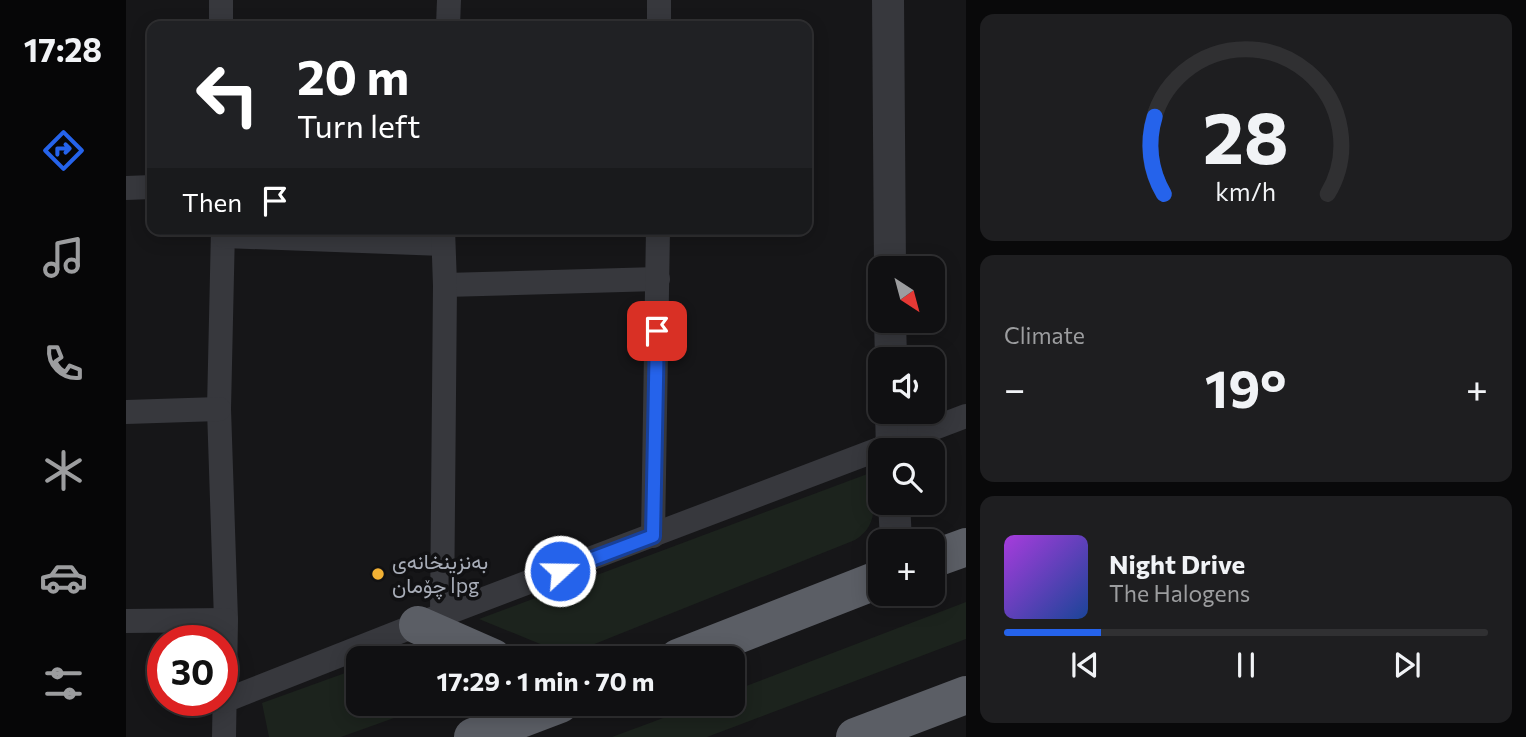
<!DOCTYPE html>
<meta charset="utf-8">
<style>
:root{--surface:#101012;--page:#1e1e20;--text:#f1f3f6;--muted:#9c9d9f;--line:#303032;--accent:#2563eb}
body{margin:0;font-family:Commissioner,Vazirmatn,sans-serif;background:var(--page);color:var(--text);height:100vh;display:flex;flex-direction:column;font-size:26px;white-space:nowrap}
*{box-sizing:border-box;margin:0}
p{font-size:23px;color:var(--muted)}
.icon{flex:none;width:38px;height:38px;fill:none;stroke:currentColor;stroke-width:2;stroke-linecap:round;stroke-linejoin:round}
.map{position:relative;flex:1;overflow:hidden}
.side{display:flex;flex-direction:column;gap:14px;padding:14px;background:#09090a;width:560px}
.side>*{flex:none}
.hud{position:absolute;left:21px;top:21px;width:665px;height:214px;border-radius:14px;box-shadow:0 4px 18px #0003,0 0 0 2px var(--line);background:#202124;color:#fff;overflow:hidden}
.needle{width:46px;rotate:144deg}
.tools{position:absolute;left:742px;top:256px;display:grid;gap:14px}
.tools a{display:grid;place-items:center;width:77px;height:77px;border-radius:14px;background:var(--surface);box-shadow:0 4px 18px #0003,0 0 0 2px var(--line);font-size:35px}
.speed{position:absolute;left:21px;top:625px;display:flex;gap:14px;font-size:35px;font-weight:700;text-align:center}
.speed>*{display:grid;place-content:center;width:91px;height:91px;border-radius:50%;background:var(--surface);box-shadow:0 4px 18px #0003,0 0 0 2px var(--line);line-height:1}
.speed .limit{border:10px solid #d22;background:#fff;color:#111}
.pin{position:absolute;display:grid;place-items:center;width:60px;height:60px;color:#fff;margin:-30px;border-radius:14px;box-shadow:0 4px 10px #0006}
.me{position:absolute;width:77px;margin:-38px;rotate:69deg;stroke-linejoin:round;filter:drop-shadow(0 0 5px #0008)}
.turn{display:flex;align-items:center;gap:24px;height:147px;padding:0 35px;font-size:32px}
.turn .icon{width:91px;height:91px;stroke-width:2.5}
.turn b{display:block;font-size:49px;line-height:60px}
.then{display:flex;align-items:center;height:66px;padding:0 35px;background:#0003;gap:14px;font-size:26px}
.big{font-size:52px;font-weight:700;line-height:1.1}
.side .widget{flex:1;display:flex;flex-direction:column;justify-content:center;gap:10px;min-width:0;padding:0 24px;border-radius:14px;background:var(--page)}
.side .dial{align-items:center;gap:0}
.dial svg{height:182px;overflow:visible;fill:none;stroke:var(--line);stroke-width:7;stroke-linecap:round;text-anchor:middle}
.dial text{fill:var(--text);stroke:none}
.song{display:flex;align-items:center;gap:21px}
.cover{width:84px;height:84px;border-radius:10px;background:linear-gradient(135deg,hsl(280 70% 55%),hsl(220 70% 35%))}
.played{height:7px;border-radius:4px;background:linear-gradient(90deg,var(--accent) 20%,var(--line) 20%)}
.keys{display:flex;justify-content:space-around;direction:ltr}
.heat{display:flex;justify-content:space-between;align-items:center;font-size:38px;direction:ltr}
.trip{position:absolute;left:220px;top:646px;width:399px;height:70px;border-radius:14px;background:var(--surface);box-shadow:0 4px 18px #0003,0 0 0 2px var(--line);font-weight:700;line-height:70px;text-align:center}
main{display:flex;flex:1;min-height:0}
.menu{display:flex;flex-direction:column;width:126px;justify-content:space-around;align-items:center;background:#060607;color:var(--muted)}
.menu .icon{width:49px;height:49px}
.menu .current{color:var(--accent)}
.menu b{font-size:32px;color:var(--text)}
.map>svg:first-child{display:block}
</style>
<main>
<nav class="menu">
<b>17:28</b>
<svg class="icon current" aria-label="directions" viewBox="0 0 24 24"><path d="M12 3l9 9-9 9-9-9zM9 14v-3h6M13 9l2 2-2 2"/></svg>
<svg class="icon" aria-label="music" viewBox="0 0 24 24"><path d="M9 18V5l10-2v13"/><circle cx="6" cy="18" r="3"/><circle cx="16" cy="16" r="3"/></svg>
<svg class="icon" aria-label="phone" viewBox="0 0 24 24"><path d="M5 4h4l2 5-3 2q2 4 5 5l2-3 5 2v4C11 20 4 13 5 4z"/></svg>
<svg class="icon" aria-label="climate" viewBox="0 0 24 24"><path d="M12 3v18M4 7l16 10M4 17L20 7"/></svg>
<svg class="icon" aria-label="car" viewBox="0 0 24 24"><path d="M5 17H2v-5l4-1 3-4h7l3 4 3 1v5h-3M9 17h6M6 11h13"/><circle cx="7" cy="17" r="2"/><circle cx="17" cy="17" r="2"/></svg>
<svg class="icon" aria-label="filters" viewBox="0 0 24 24"><path d="M4 7h16M4 17h16"/><circle cx="9" cy="7" r="2"/><circle cx="15" cy="17" r="2"/></svg>
</nav>
<div class="map">
<svg width="840" height="737" viewBox="0 0 840 737">
<rect width="100%" height="100%" fill="#161618"/>
<g fill="#1c231d">
<path d="M744,473C747,500 755,524 729,540L441,655L353,619Z"/>
<polygon points="840,602 840,639 581,737 486,737 575,704 607,704 607,691"/>
<polygon points="293,645 318,658 258,658"/>
<polygon points="233,668 233,704 307,704 215,737 143,737 136,703"/>
</g>
<g fill="none" stroke-linecap="round" stroke-linejoin="round">
<g stroke="#37383d" stroke-width="24">
<polyline points="95,0 95,26"/>
<polyline points="322,26 323,0"/>
<polyline points="533,26 533,0"/>
<polyline points="0,188 26,187"/>
<polyline points="97,229 93,409 100,620 98,737"/>
<polyline points="98,236 317,244"/>
<polyline points="319,285 532,279"/>
<polyline points="0,412 93,409"/>
<polyline points="527,536 532,229"/>
<polyline points="316,615 319,285 317,229"/>
<polyline points="0,621 100,620"/>
<polyline points="98,701 316,615 840,416"/>
</g>
<g stroke="#37383d" stroke-width="32">
<polyline points="762,0 764,268"/>
<polyline points="764,320 765,359"/>
<polyline points="765,411 766,450"/>
<polyline points="768,502 770,541"/>
</g>
<g stroke="#5b5e65" stroke-width="38">
<polyline points="807,559 840,547"/>
<polyline points="292,625 367,658"/>
<polyline points="552,658 754,579"/>
<polyline points="347,737 434,704"/>
<polyline points="729,737 840,695"/>
</g>
</g>
<g fill="none" stroke-linecap="round" stroke-linejoin="round">
<defs>
<polyline id="route" points="434,571 527,536 531,331"/>
</defs>
<use href="#route" stroke="#184099" stroke-width="18"/>
<use href="#route" stroke="#2563eb" stroke-width="12"/>
</g>
<circle fill="#f2b134" stroke="#111113" stroke-width="2.5" cx="252" cy="574" r="7"/>
<g text-anchor="middle" stroke-width="7" stroke-linejoin="round" paint-order="stroke">
<g font-size="21" fill="#a8adb8" stroke="#111113" text-anchor="start">
<text x="266" y="569">بەنزینخانەی<tspan x="266" dy="24">چۆمان lpg</tspan></text>
</g>
</g>
</svg>
<div class="tools">
<a><svg class="needle" viewBox="-14 -14 28 28"><path d="M0-13l5 13h-10z" fill="#e53935"/><path d="M0 13l5-13h-10z" fill="#9c9d9f"/></svg></a>
<a><svg class="icon" aria-label="sound" viewBox="0 0 24 24"><path d="M4 9h4l5-4v14l-5-4H4zM17 9q2 3 0 6"/></svg></a>
<a><svg class="icon" aria-label="search" viewBox="0 0 24 24"><circle cx="10" cy="10" r="6"/><path d="M15 15l6 6"/></svg></a>
<a>+</a>
</div>
<div class="speed"><div class="limit">30</div></div>
<div class="pin" style="left:531px;top:331px;background:#d93025"><svg class="icon" aria-label="arrive" viewBox="0 0 24 24"><path d="M6 21V4h12l-3 4 3 4H6"/></svg></div>
<svg class="me" style="left:434px;top:571px" viewBox="-20 -20 40 40"><circle r="17" fill="#2563eb" stroke="#fff" stroke-width="3"/><path d="M0-11L8 9 0 5-8 9z" fill="#fff"/></svg>
<div class="trip">17:29 · 1 min · 70 m</div>
<div class="hud">
<div class="turn"><svg class="icon" aria-label="left" viewBox="0 0 24 24"><path d="M17 20v-9H6M10 6l-5 5 5 5"/></svg><div><b>20 m</b>Turn left</div></div>
<div class="then">Then<svg class="icon" aria-label="arrive" viewBox="0 0 24 24"><path d="M6 21V4h12l-3 4 3 4H6"/></svg></div>
</div>
</div>
<section class="side">
<div class="widget dial"><svg viewBox="0 0 100 80">
<path d="M14 69A42 42 0 1 1 86 69"/>
<path d="M14 69A42 42 0 0 1 10 35" stroke="#2563eb"/>
<text x="50" y="56" font-size="32" font-weight="700">28</text>
<text x="50" y="72" font-size="11">km/h</text>
</svg></div>
<div class="widget"><p>Climate</p>
<div class="heat"><a>−</a><b class="big">19°</b><a>+</a></div>
</div>
<div class="widget">
<div class="song"><i class="cover"></i><div><b>Night Drive</b><p>The Halogens</p></div></div>
<div class="played"></div>
<div class="keys"><svg class="icon" aria-label="previous" viewBox="0 0 24 24"><path d="M18 5L8 12l10 7zM5 5v14"/></svg><svg class="icon" aria-label="pause" viewBox="0 0 24 24"><path d="M8 5v14M16 5v14"/></svg><svg class="icon" aria-label="next" viewBox="0 0 24 24"><path d="M6 5l10 7-10 7zM19 5v14"/></svg></div>
</div>
</section>
</main>
